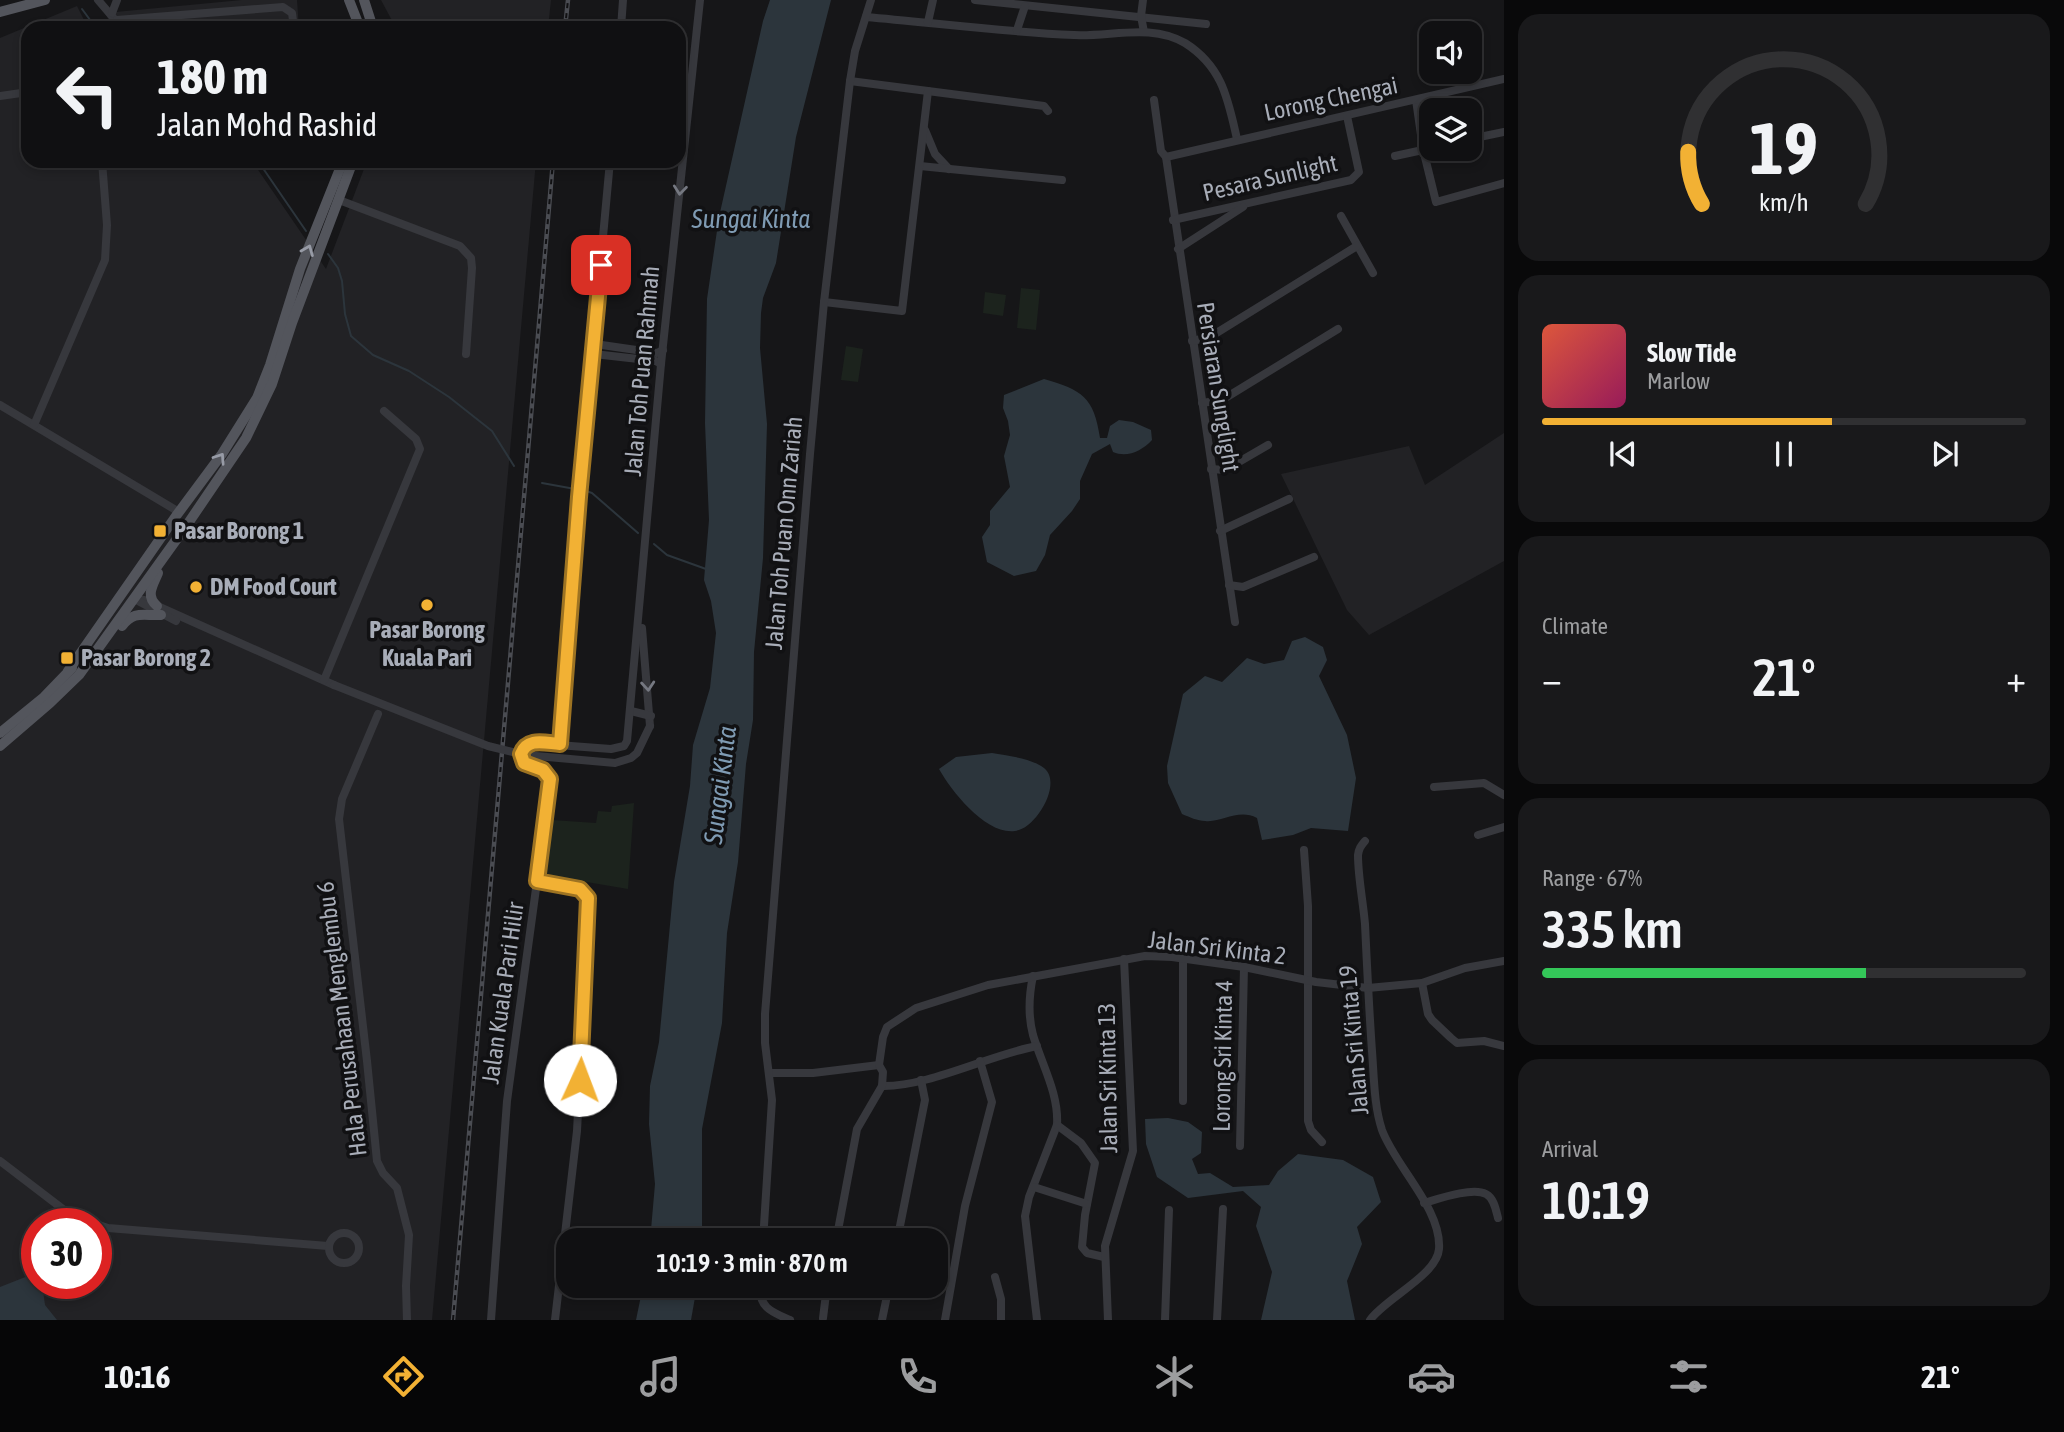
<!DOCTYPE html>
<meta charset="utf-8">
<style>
:root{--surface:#101012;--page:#19191b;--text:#f1f3f6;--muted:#9c9d9f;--line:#303032;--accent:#f2b134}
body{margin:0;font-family:"Asap Condensed",sans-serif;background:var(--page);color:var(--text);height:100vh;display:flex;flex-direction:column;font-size:26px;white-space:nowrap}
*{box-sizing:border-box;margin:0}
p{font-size:23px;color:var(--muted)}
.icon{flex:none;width:38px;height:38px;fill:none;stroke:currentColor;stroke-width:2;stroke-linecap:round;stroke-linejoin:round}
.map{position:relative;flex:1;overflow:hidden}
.details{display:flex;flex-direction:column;gap:14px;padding:14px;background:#09090a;width:560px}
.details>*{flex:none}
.hud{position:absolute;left:21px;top:21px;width:665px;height:147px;border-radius:21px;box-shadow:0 4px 10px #0003,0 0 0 2px var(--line);background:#101012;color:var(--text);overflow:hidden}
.fabs{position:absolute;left:1419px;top:21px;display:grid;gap:14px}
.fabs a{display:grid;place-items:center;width:63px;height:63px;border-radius:14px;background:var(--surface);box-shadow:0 4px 10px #0003,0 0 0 2px var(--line);font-size:35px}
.speed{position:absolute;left:21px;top:1208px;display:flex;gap:14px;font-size:35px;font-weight:700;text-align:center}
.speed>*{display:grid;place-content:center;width:91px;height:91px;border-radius:50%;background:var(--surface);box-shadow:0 4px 10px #0003,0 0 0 2px var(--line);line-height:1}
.speed .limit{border:10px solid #d22;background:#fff;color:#111}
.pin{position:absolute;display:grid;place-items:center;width:60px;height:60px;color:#fff;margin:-30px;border-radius:14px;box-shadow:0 4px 10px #0006}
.me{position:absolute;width:77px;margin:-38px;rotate:2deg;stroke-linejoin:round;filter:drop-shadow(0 0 5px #0008)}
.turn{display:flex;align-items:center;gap:24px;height:147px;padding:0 21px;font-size:32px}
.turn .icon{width:91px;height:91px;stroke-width:2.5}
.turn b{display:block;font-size:49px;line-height:60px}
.big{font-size:52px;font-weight:600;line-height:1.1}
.details .tile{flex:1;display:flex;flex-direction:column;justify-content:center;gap:10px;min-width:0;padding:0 24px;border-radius:21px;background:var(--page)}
.details .dial{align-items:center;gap:0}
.dial svg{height:182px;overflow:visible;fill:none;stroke:var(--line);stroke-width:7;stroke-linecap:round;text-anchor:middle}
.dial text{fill:var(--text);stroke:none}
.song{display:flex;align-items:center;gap:21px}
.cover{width:84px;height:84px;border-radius:10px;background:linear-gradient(135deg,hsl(10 70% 55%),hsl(330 70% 35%))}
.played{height:7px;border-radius:4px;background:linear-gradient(90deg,var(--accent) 60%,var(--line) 60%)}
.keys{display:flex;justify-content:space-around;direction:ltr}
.heat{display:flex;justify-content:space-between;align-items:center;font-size:38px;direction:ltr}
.charge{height:10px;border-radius:5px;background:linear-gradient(90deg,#34c759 67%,var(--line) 0)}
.trip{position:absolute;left:556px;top:1228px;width:392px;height:70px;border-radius:21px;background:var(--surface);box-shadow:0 4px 10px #0003,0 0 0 2px var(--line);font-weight:600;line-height:70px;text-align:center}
.menu{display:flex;height:112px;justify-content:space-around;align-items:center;background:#060607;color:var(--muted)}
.menu .icon{width:49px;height:49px}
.menu .on{color:var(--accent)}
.menu b{font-size:32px;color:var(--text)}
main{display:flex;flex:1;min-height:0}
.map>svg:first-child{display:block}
</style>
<main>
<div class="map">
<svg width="1504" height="1320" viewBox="0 0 1504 1320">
<rect width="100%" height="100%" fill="#161618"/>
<g fill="#222225" fill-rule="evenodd">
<polygon points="242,0 297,0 299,28 113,28 105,13"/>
<polygon points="381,0 551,0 548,28 396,28"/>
<path d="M77,6L88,28H28V161H252L326,269L367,161H536L432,1320H0V38ZM37,1223H96V1283H37Z"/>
<polygon points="1504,433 1504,561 1369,635 1347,610 1281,474 1409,446 1425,485"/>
</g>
<g fill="#1c231d">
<polygon points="1021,288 1040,290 1036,330 1017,328"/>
<polygon points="985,292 1006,295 1003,316 983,313"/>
<polygon points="846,346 863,349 858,382 841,380"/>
<polygon points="634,803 628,889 545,875 552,820 596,823 598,811 611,812 612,806"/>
</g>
<g fill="#2c353c">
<polygon points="770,0 831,0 796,137 776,263 763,298 761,313 760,348 767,424 763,558 754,652 753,720 746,764 738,862 727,933 722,1023 702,1129 702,1241 650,1241 655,1184 649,1124 650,1086 659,1042 674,882 690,786 693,745 710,688 716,633 711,601 704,580 709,520 705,423 707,299 719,217 763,21"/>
<path d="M1044,379C1082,390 1094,397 1100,438H1107L1110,426L1119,420L1133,422L1151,430L1152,440C1142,451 1127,458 1113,452L1110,444L1092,454L1080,481V499L1072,511L1050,535L1045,555L1036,571L1014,576L987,562L982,537L990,525V511L1010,487L1004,456L1010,435L1008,421L1003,408L1004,395Z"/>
<path d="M1305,637L1323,647L1327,660L1319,676L1347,735L1356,778L1348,831L1311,828L1293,835L1262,840L1257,818C1238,808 1222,823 1205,821C1198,821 1189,817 1182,814L1168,783L1167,766L1183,694L1205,676L1222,682L1247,658L1264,664L1284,660L1292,641Z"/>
<path d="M992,753C1008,756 1031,758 1044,768C1063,783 1036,829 1015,831C986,835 952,792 939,769L956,757Z"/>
<polygon points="1168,1118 1188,1122 1202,1132 1201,1153 1192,1159 1198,1174 1210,1173 1233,1187 1269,1185 1278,1171 1298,1154 1343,1160 1373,1177 1381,1202 1357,1227 1362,1244 1347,1281 1355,1320 1261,1320 1272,1272 1256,1226 1261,1207 1243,1191 1188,1198 1157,1177 1146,1144 1145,1119"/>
<polygon points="33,1274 37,1277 37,1283 42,1283 45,1305 57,1320 0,1320 0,1287"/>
<polygon points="643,1286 697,1286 691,1320 636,1320"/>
</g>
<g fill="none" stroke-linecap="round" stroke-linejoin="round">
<g stroke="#2c353c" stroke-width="2">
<polyline points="82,9 96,28"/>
<polyline points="258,161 306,231"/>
<polyline points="328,254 338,268 342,281 345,314 351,336 373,355 409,371 449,397 492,431 514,466"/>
<polyline points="542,483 575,489"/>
<polyline points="586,491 592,493 638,533"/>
<polyline points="654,544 667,555 706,569"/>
</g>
<g stroke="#37383d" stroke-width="8">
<polyline points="98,0 122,28"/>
<polyline points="975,0 1206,24"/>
<polyline points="1143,0 1141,16 1144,32"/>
<polyline points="112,13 117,0"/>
<path d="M866,17C935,23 1005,32 1074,35C1111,37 1151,23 1185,43C1223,67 1228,100 1237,139"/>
<polyline points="117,20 283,7 292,13 294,28"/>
<polyline points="928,22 933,0"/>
<polyline points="500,28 500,27"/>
<polyline points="621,28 623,0"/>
<polyline points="1017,30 1025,6"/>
<polyline points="850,81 1044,106 1048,111"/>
<polyline points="0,96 28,92"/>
<polyline points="1154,100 1161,151 1166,157 1235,622"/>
<polyline points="1416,100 1423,149 1436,202 1504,183"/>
<polyline points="925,130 935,154 949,169"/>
<polyline points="1470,139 1504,132"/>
<polyline points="1395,156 1432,148"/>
<polyline points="1166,157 1504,79"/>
<polyline points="920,166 1062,180"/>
<polyline points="339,200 460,246 471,258 472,268 466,354"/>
<polyline points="1341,216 1373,273"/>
<polyline points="1173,220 1351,180 1359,172 1347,116"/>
<polyline points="1178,249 1243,207"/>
<polyline points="824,302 902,311 928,91"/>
<polyline points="1192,341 1210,337 1357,246"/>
<polyline points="595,344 657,353 663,350"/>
<polyline points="594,354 656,361 661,364"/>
<polyline points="1202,403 1222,400 1338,329"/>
<polyline points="0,405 179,512"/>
<polyline points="34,425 105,260 107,225 102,161"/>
<polyline points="1211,469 1225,470 1268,445"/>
<polyline points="1220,531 1289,499"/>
<polyline points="1229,585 1243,587 1314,557"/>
<polyline points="135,599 144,600 334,685"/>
<polyline points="138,601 176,621"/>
<polyline points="642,628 650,726"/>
<polyline points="324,680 420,449 416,439 384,411"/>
<polyline points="631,711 651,716"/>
<polyline points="378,714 342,799 339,819 367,1061 377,1161 383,1173 397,1188 409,1235 406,1286 407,1320"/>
<polyline points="560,745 579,497 610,161"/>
<polyline points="1434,787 1484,783 1504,795"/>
<polyline points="1478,835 1504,827"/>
<path d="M1365,841C1361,846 1359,848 1358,855C1358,877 1363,901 1365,924C1367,966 1369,1009 1372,1051C1374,1077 1374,1106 1382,1130C1395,1166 1442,1209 1439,1249C1437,1275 1386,1298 1370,1320"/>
<polyline points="1304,850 1308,906 1308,1121 1311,1130 1322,1142"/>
<polyline points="537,881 580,889 585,892 589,903 577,1131 555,1320"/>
<path d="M1033,976C1029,995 1028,1016 1033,1035C1042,1065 1059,1094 1057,1125L1029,1197L1025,1216L1037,1320"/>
<polyline points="1422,983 1428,1014 1432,1020 1451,1038 1457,1043 1484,1041 1504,1046"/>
<polyline points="769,1073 813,1073 879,1065"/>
<path d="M882,1086C928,1087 989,1055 1037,1046"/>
<polyline points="1183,1101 1183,959"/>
<polyline points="1057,1125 1081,1143 1095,1163 1085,1215 1082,1247 1087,1253 1104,1257"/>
<polyline points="1240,1146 1244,967"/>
<polyline points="0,1161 72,1216 94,1223"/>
<polyline points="1034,1187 1087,1204"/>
<path d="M1424,1203C1438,1199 1472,1187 1486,1194C1494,1198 1496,1210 1498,1218"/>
<polyline points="96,1224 108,1228 328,1246"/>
<circle cx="344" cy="1248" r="15"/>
<polyline points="763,1241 772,1100 765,1043 765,1014 810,454 824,302 850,81 855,51 871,0"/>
<polyline points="836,1241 857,1129 882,1086 883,1072 879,1065 883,1037 887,1027 916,1008 988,985 1145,956 1172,957 1244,967 1316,982 1368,988 1422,983 1465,968 1504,961"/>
<polyline points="897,1241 925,1100 921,1080"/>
<polyline points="995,1277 1001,1299 1001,1320"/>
<path d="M760,1286C759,1308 772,1312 790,1320"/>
<polyline points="823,1318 827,1286"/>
<polyline points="491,1320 507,1101 550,786 547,773 525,763 521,754 525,747 531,743 611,749 624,746 627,741 661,364 700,0"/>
<polyline points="882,1320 889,1286"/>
<polyline points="945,1320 965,1206 992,1102 980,1061"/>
<polyline points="1108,1320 1105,1246 1133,1151 1124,959"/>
<polyline points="1165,1320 1169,1210"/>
<polyline points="1217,1320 1223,1209"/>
</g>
<g stroke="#53555c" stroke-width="10">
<polyline points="349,0 360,28"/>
<polyline points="364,0 373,28"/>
<polyline points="0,12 45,0"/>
<path d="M157,606C145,596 153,585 158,573"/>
<path d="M122,626C134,610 144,616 161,615"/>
<polyline points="68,671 176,516 222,454 257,398 270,365 300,269 343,161"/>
<polyline points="0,733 44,697 72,668"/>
<polyline points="0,746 50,703 79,675 189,522 246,438 272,384 292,323 353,161"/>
</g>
<defs>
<g id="rail">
<polyline points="565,28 568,0"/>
<polyline points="453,1320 553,161"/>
</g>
</defs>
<use href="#rail" stroke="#4a4c52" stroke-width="4.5"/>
<use href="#rail" stroke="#111113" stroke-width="2" stroke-dasharray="5" stroke-linecap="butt"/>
<polyline stroke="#37383d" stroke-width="8" points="334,685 488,746 525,755 615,763 631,758 637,753 650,726"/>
</g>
<defs><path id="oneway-chevron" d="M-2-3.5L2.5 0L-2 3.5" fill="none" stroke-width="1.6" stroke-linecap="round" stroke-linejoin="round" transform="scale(1.75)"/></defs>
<g stroke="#757881">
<use href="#oneway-chevron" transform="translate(680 190) rotate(96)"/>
<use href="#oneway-chevron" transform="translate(648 686) rotate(85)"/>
</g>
<g stroke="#979ba6">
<use href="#oneway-chevron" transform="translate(308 250) rotate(-68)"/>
<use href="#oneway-chevron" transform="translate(220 458) rotate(-56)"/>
</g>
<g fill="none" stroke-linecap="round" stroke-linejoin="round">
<defs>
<path id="route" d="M580,1080L588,898L580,889L537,881L550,779L543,770L524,763L521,754C527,737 545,743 560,744L579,497L601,265"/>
</defs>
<use href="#route" stroke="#9d7322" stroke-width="18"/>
<use href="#route" stroke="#f2b134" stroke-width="12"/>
</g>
<g fill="#f2b134" stroke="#111113" stroke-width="2.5">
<rect x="153" y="524" width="14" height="14" rx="3.5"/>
<circle cx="196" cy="587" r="7"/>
<circle cx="427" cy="605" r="7"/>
<rect x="60" y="651" width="14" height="14" rx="3.5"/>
</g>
<g text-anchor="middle" stroke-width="7" stroke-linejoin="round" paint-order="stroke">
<g font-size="24" fill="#a8adb8" stroke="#111113">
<text transform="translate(1331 99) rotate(-12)" y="8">Lorong Chengai</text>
<text transform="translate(1270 178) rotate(-13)" y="8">Pesara Sunlight</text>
<text transform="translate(642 371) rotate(-85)" y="8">Jalan Toh Puan Rahmah</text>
<text transform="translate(1218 387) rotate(81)" y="8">Persiaran Sunglight</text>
<text transform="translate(784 533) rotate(-85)" y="8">Jalan Toh Puan Onn Zariah</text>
<text transform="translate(1217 948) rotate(7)" y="8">Jalan Sri Kinta 2</text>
<text transform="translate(503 993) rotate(-82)" y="8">Jalan Kuala Pari Hilir</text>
<text transform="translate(342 1019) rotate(-97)" y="8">Hala Perusahaan Menglembu 6</text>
<text transform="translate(1354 1040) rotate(-95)" y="8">Jalan Sri Kinta 19</text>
<text transform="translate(1223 1056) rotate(-89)" y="8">Lorong Sri Kinta 4</text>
<text transform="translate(1108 1078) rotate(-91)" y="8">Jalan Sri Kinta 13</text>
</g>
<g font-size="24" font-weight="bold" fill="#a8adb8" stroke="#111113" text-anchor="start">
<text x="174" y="539">Pasar Borong 1</text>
<text x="210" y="595">DM Food Court</text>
<text x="427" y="638" text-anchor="middle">Pasar Borong<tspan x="427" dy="28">Kuala Pari</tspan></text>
<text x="81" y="666">Pasar Borong 2</text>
</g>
<g font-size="26" font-style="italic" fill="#7f9bb3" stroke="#111113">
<text x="751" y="228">Sungai Kinta</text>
<text transform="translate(720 785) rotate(-83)" y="9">Sungai Kinta</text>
</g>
</g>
</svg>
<div class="fabs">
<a><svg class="icon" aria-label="sound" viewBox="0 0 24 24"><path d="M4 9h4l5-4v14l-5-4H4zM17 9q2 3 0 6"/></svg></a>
<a><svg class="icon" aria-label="layers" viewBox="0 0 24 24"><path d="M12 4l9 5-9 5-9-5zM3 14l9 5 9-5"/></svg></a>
</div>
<div class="speed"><div class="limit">30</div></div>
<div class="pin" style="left:601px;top:265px;background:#d93025"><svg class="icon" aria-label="arrive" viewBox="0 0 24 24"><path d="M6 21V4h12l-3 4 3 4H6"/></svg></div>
<svg class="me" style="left:580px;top:1080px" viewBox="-20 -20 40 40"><circle r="19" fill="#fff"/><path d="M0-13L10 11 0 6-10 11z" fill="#f2b134"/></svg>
<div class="trip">10:19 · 3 min · 870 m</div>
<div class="hud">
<div class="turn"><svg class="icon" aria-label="left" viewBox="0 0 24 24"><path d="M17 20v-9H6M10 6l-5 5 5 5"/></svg><div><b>180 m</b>Jalan Mohd Rashid</div></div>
</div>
</div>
<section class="details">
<div class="tile dial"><svg viewBox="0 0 100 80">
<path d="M14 69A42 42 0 1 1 86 69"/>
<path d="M14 69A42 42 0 0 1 8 46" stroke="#f2b134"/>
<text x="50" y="56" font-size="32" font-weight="700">19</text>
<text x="50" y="72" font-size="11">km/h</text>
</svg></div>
<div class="tile">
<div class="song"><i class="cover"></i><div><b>Slow Tide</b><p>Marlow</p></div></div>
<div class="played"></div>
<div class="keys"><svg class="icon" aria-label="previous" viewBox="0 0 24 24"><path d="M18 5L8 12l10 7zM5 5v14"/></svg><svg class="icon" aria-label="pause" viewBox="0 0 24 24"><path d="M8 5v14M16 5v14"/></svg><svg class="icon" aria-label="next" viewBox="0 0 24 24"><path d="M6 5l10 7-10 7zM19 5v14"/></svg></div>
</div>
<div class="tile"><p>Climate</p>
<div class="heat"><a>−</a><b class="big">21°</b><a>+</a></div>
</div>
<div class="tile"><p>Range · 67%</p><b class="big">335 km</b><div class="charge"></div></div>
<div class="tile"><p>Arrival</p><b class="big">10:19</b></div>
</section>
</main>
<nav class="menu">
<b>10:16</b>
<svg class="icon on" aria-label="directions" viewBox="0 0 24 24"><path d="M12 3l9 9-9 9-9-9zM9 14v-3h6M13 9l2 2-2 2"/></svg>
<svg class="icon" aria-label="music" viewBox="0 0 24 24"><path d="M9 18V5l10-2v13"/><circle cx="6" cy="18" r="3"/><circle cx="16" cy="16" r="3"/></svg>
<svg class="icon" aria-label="phone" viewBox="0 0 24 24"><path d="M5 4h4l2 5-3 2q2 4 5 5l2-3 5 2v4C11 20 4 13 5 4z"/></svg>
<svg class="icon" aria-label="climate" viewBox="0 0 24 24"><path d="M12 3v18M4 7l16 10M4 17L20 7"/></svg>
<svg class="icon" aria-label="car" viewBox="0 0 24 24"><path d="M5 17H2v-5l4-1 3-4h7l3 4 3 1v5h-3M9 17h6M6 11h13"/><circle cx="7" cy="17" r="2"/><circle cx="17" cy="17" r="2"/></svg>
<svg class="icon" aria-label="filters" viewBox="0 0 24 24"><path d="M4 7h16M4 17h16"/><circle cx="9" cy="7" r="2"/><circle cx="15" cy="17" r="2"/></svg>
<b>21°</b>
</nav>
